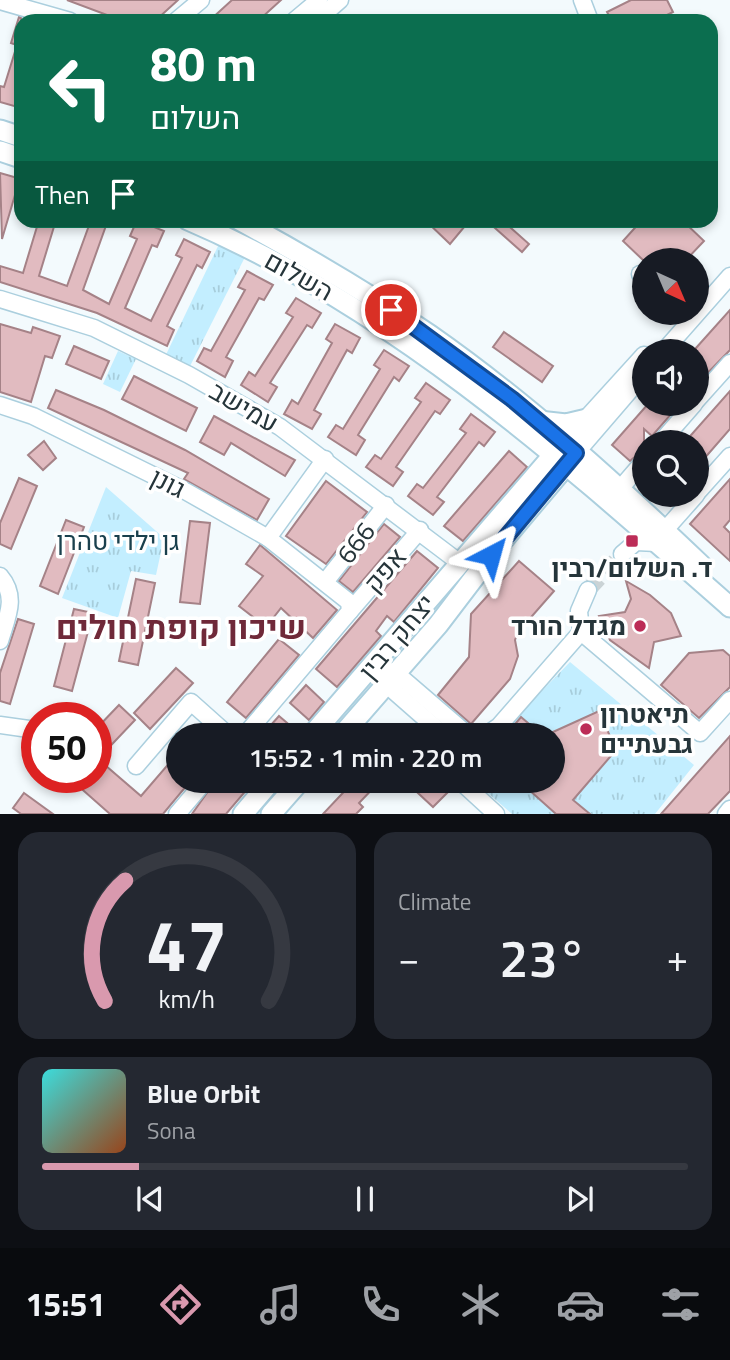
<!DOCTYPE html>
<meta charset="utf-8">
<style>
:root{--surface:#171b24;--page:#242831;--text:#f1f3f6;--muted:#9ea1a6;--line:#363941;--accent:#d999ae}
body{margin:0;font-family:"Titillium Web",Heebo,sans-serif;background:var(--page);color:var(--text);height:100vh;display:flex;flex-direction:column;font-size:26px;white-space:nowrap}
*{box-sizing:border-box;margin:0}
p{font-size:23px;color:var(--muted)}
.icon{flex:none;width:38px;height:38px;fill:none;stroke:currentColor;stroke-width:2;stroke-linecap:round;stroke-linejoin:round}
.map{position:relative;height:814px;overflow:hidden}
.sheet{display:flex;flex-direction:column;gap:18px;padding:18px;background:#0d0f14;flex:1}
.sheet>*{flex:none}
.guide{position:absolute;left:14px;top:14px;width:704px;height:214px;border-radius:21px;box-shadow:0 4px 10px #0003;background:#0b6e4f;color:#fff;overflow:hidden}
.needle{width:46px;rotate:136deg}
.tools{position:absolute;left:632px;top:248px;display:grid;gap:14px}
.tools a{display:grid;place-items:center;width:77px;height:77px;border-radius:50%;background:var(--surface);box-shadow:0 4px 10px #0003;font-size:35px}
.speed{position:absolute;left:21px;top:702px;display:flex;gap:14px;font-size:35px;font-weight:700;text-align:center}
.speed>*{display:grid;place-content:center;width:91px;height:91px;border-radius:50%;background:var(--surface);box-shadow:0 4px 10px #0003;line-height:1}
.speed .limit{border:10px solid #d22;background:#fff;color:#111}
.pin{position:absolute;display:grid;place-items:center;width:60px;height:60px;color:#fff;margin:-30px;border:4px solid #fff;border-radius:50%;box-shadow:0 2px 7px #0007}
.me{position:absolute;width:77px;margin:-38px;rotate:39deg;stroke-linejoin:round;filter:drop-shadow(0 0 5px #0008)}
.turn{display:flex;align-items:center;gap:24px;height:147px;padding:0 21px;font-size:32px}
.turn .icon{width:91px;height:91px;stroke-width:2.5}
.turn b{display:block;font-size:49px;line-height:60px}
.then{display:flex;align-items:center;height:66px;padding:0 21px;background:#0003;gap:14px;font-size:26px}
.big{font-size:52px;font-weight:600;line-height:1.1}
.sheet .tile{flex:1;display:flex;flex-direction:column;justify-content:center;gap:10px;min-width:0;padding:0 24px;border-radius:21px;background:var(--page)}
.sheet .dial{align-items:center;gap:0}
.dial svg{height:182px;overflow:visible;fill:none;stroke:var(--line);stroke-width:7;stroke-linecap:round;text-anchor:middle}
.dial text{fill:var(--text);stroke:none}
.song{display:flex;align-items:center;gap:21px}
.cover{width:84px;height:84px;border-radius:10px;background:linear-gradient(135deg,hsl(180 70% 55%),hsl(20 70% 35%))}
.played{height:7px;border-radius:4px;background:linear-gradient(90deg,var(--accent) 15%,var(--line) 15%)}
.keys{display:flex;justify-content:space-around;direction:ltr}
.heat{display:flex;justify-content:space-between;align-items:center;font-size:38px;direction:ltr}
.sheet .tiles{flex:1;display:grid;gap:18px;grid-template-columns:1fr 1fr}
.tile:last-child{grid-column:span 2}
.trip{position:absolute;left:166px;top:723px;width:399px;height:70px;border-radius:35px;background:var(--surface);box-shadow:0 4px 10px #0003;font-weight:600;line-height:70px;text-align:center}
.dock{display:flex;height:112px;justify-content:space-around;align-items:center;background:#090b0e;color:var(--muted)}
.dock .icon{width:49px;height:49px}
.dock .on{color:var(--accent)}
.dock b{font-size:32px;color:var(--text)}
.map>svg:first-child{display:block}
</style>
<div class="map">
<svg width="730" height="814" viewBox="0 0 730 814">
<defs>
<pattern id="park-tufts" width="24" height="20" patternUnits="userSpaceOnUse" patternTransform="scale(1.75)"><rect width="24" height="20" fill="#c3eeff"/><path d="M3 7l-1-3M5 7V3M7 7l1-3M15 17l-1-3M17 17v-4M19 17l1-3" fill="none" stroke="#a7cddb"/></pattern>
</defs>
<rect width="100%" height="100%" fill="#f3fafd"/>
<g fill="url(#park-tufts)">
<polygon points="220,242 246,255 186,374 162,363"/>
<polygon points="118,351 136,359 120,392 103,384"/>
<polygon points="106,487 164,538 156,575 131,571 118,618 62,598"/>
<polygon points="570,662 694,765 655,814 512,814 474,781 553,780 553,735 499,735"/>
</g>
<g fill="#e1bbc0" stroke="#a58287" stroke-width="2">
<polygon points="67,0 178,0 155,21 123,21"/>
<polygon points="232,0 281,0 258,21 209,21"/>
<polygon points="631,0 667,0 673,12 655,21 612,21 607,12"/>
<polygon points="19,17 21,18 21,108 0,102 0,86 4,87 17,45 11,43"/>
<polygon points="0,173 21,179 21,197 15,195 2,239"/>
<polygon points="39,220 56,220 39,276 67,286 91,220 108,220 83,290 109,304 137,239 130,236 137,220 164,231 157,247 152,245 125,308 151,321 182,258 176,255 184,239 210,252 202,268 197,265 167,326 174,330 167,346 97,313 0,282 0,266 23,273"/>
<polygon points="425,220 470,220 450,244"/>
<polygon points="486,220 502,220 529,244 522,252"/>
<polygon points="642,220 682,220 704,241 685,261 644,261 623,241"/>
<polygon points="247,271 273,285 264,300 259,298 226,357 233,361 225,377 197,361 204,348 211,351 245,290 238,287"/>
<polygon points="296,298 321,313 312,328 307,325 270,383 277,387 268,402 241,385 249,372 255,376 293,317 286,313"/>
<polygon points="730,310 730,350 696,385 696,348"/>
<polygon points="0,324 31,333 33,327 60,336 52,358 45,356 31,402 0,392"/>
<polygon points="335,324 360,338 352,353 347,350 314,410 321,414 312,429 284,414 292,400 298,404 332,343 326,339"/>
<polygon points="504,332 553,366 542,382 493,347"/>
<polygon points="74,346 109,361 101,379 66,364"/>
<polygon points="384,350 409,366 399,381 394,377 358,435 365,440 356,455 328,437 336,425 343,429 380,369 374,365"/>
<polygon points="134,376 197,408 186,431 122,399"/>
<polygon points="426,383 450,400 440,414 435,411 396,467 403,472 393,486 366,467 375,455 381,459 421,402 415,398"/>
<polygon points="56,390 104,410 185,450 269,499 257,520 184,479 188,473 48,408"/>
<polygon points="730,391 730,429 696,468 696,443 684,443"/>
<polygon points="648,404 680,404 652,436 644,429 644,449 630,461 612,445"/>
<polygon points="471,414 495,432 484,446 479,442 437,497 444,502 433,515 408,496 417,484 423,488 466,433 460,429"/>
<polygon points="214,416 295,460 285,476 231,443 224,455 200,442"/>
<polygon points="44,441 56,458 43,470 28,455"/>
<polygon points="509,451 527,467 463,541 444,526"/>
<polygon points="19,478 37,486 11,549 0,544 0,523"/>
<polygon points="730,479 730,520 724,527 730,533 730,561 690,524"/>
<polygon points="326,481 367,512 326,564 286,536"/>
<polygon points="66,520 84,527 58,594 40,586"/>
<polygon points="190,521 210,523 200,604 180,602"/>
<polygon points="384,524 400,537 353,592 339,581"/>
<polygon points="260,545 337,610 313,638 281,608 266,627 239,606 263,576 246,564"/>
<polygon points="417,551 438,568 394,622 387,616 376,631 381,636 337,687 316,669"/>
<polygon points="519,561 554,591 518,632 515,640 518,656 510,679 471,724 438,695 469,657 471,614"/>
<polygon points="136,579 155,583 138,665 119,661"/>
<polygon points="626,581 650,595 671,613 681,636 654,642 649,668 610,640 599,616 625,612 631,599"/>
<polygon points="74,609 93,613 72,691 54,686"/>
<polygon points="18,619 34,624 10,704 0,701 0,673"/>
<polygon points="279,639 299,655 246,718 227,702"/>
<polygon points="723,650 730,656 730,687 699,718 661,685 689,653"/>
<polygon points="176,668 193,683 150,729 134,713"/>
<polygon points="306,685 324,702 309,720 290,703"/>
<polygon points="119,705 135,720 98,759 141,796 178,753 178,780 188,784 163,814 110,814 76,784 83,777 96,777 96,729"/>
<polygon points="599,711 616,750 573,800 590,814 556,814 518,780 553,780 553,732"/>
<polygon points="279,716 300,734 300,735 262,735"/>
<polygon points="521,717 542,735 506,735"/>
<polygon points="730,736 730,791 708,814 661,814"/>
<polygon points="216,780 255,780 226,814 192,814"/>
<polygon points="355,780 381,780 359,803 363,807 356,814 323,814"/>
<polygon points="404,780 436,780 449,791 433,807"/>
<polygon points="24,793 53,814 21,814 13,808"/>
</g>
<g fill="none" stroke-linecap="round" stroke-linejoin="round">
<polyline stroke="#cad3d6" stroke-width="16" stroke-dasharray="16 8" stroke-linecap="butt" points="588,590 622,554"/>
<defs>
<g id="minor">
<polyline points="582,0 590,21"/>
<polyline points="0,1 70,21"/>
<polyline points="176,21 201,0"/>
<polyline points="294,21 319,0"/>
<polyline points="316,21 340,0"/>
<polyline points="640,274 644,278"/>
<polyline points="0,299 94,328 189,375 280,427 460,563"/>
<polyline points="663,352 730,276"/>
<polyline points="696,401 730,363"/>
<polyline points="0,405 33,416 187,492 268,538 349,602 350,611 245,735"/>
<polyline points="564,443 644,355"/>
<polyline points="660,443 694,404"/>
<polyline points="576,453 644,374"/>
<polyline points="619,490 644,461"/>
<polyline points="696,494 730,456"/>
<polyline points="665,530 696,495"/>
<polyline points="268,538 325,459"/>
<polyline points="622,554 636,542 657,543"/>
<path d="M0,576C18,597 7,617 0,641"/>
<polyline points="325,582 386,505"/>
<polyline points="350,611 420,530"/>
<polyline points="581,632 700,733 730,700"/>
<polyline points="374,665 397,674 468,735"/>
<polyline points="381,676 387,685 444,735"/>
<polyline points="0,725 36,730"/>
<polyline points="486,735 499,726 581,632 579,611 588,590"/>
<polyline points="136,766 191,702 228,735"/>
<polyline points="459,780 496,814"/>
<polyline points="177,814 206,780"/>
<polyline points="726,814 730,809"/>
</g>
<g id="major">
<polyline points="0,130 21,137"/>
<polyline points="0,151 21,158"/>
<path d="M188,220C395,309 563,460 730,607"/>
<path d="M239,220C305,256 368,293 430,335C526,402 616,484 701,565"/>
<polyline points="539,421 566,424 587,419"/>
<polyline points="312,735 561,446"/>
<polyline points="342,735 438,625 499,545 574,456"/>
<polyline points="243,814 272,780"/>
<polyline points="271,814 301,780"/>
</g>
</defs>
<use href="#minor" stroke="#abcfde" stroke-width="19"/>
<use href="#major" stroke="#abcfde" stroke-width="23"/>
<use href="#minor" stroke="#fff" stroke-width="16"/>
<use href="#major" stroke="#fff" stroke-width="19"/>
</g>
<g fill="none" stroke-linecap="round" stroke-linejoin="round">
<defs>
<polyline id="route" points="391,310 512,399 576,453 491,555"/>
</defs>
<use href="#route" stroke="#114b97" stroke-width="18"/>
<use href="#route" stroke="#1a73e8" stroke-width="12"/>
</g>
<g fill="#bc2c57" stroke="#fff" stroke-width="2.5">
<rect x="625" y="534" width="14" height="14" rx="3.5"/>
<circle cx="640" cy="626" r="7"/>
<circle cx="586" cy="729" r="7"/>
</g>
<g text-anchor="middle" stroke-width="7" stroke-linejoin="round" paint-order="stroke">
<g font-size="26" fill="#26353a" stroke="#fff">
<text transform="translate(299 276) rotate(29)" y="9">השלום</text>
<text transform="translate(244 407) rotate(30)" y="9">עמישב</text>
<text transform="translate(168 483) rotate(27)" y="9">גונן</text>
<text transform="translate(356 543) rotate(-52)" y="9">666</text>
<text transform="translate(385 570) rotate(-49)" y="9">אפק</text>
<text transform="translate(397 637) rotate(-50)" y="9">יצחק רבין</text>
</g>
<g font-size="26" fill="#1a404d" stroke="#fff">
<text x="118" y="550">גן ילדי טהרן</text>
</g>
<g font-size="26" font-weight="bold" fill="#26353a" stroke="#fff">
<text x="632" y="577">ד. השלום/רבין</text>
<text x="626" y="635" text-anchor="end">מגדל הורד</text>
<text x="600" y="723" text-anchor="start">תיאטרון<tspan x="600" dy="30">גבעתיים</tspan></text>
</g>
<g font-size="33" font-weight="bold" fill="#6f2939" stroke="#fff">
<text x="181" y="639">שיכון קופת חולים</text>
</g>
</g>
</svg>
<div class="tools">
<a><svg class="needle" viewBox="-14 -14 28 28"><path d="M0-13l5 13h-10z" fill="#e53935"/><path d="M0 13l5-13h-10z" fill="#9ea1a6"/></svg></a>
<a><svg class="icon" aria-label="sound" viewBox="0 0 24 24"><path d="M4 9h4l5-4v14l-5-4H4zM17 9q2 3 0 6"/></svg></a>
<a><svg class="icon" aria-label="search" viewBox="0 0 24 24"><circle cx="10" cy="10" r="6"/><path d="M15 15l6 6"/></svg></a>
</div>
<div class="speed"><div class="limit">50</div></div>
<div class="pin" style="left:391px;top:310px;background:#d93025"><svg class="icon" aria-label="arrive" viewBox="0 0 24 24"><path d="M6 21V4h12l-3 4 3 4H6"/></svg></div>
<svg class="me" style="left:491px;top:555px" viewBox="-20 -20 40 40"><path d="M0-17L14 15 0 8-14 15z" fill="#1a73e8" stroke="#fff" stroke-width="4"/></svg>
<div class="trip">15:52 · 1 min · 220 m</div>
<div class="guide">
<div class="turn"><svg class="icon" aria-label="left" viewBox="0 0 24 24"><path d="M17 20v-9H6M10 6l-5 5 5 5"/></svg><div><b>80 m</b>השלום</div></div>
<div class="then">Then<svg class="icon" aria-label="arrive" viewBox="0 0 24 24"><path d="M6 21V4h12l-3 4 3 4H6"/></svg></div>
</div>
</div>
<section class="sheet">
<div class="tiles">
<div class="tile dial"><svg viewBox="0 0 100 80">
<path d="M14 69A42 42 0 1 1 86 69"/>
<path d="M14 69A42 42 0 0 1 23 16" stroke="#d999ae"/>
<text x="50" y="56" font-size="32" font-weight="700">47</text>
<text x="50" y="72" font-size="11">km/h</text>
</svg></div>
<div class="tile"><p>Climate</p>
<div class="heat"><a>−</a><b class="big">23°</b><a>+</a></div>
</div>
<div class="tile">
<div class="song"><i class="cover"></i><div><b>Blue Orbit</b><p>Sona</p></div></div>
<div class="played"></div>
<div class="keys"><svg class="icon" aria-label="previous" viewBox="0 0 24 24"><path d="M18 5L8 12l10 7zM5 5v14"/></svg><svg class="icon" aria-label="pause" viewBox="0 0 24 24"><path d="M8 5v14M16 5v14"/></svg><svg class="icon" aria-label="next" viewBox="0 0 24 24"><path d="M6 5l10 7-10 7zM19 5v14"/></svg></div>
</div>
</div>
</section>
<nav class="dock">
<b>15:51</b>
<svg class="icon on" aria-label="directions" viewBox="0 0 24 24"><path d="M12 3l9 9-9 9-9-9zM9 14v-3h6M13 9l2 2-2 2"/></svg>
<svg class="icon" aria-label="music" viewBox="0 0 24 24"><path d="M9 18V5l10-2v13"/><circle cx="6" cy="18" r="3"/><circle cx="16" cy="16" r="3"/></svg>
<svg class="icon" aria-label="phone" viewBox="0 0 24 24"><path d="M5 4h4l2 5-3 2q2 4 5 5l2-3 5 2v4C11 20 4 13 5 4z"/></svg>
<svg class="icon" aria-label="climate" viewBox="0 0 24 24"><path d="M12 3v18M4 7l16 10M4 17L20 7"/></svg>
<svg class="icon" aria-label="car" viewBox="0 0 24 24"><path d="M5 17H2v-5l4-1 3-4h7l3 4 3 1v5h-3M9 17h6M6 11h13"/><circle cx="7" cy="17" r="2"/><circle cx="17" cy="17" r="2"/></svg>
<svg class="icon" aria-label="filters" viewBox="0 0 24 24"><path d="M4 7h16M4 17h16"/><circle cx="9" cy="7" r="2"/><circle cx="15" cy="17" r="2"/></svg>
</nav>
